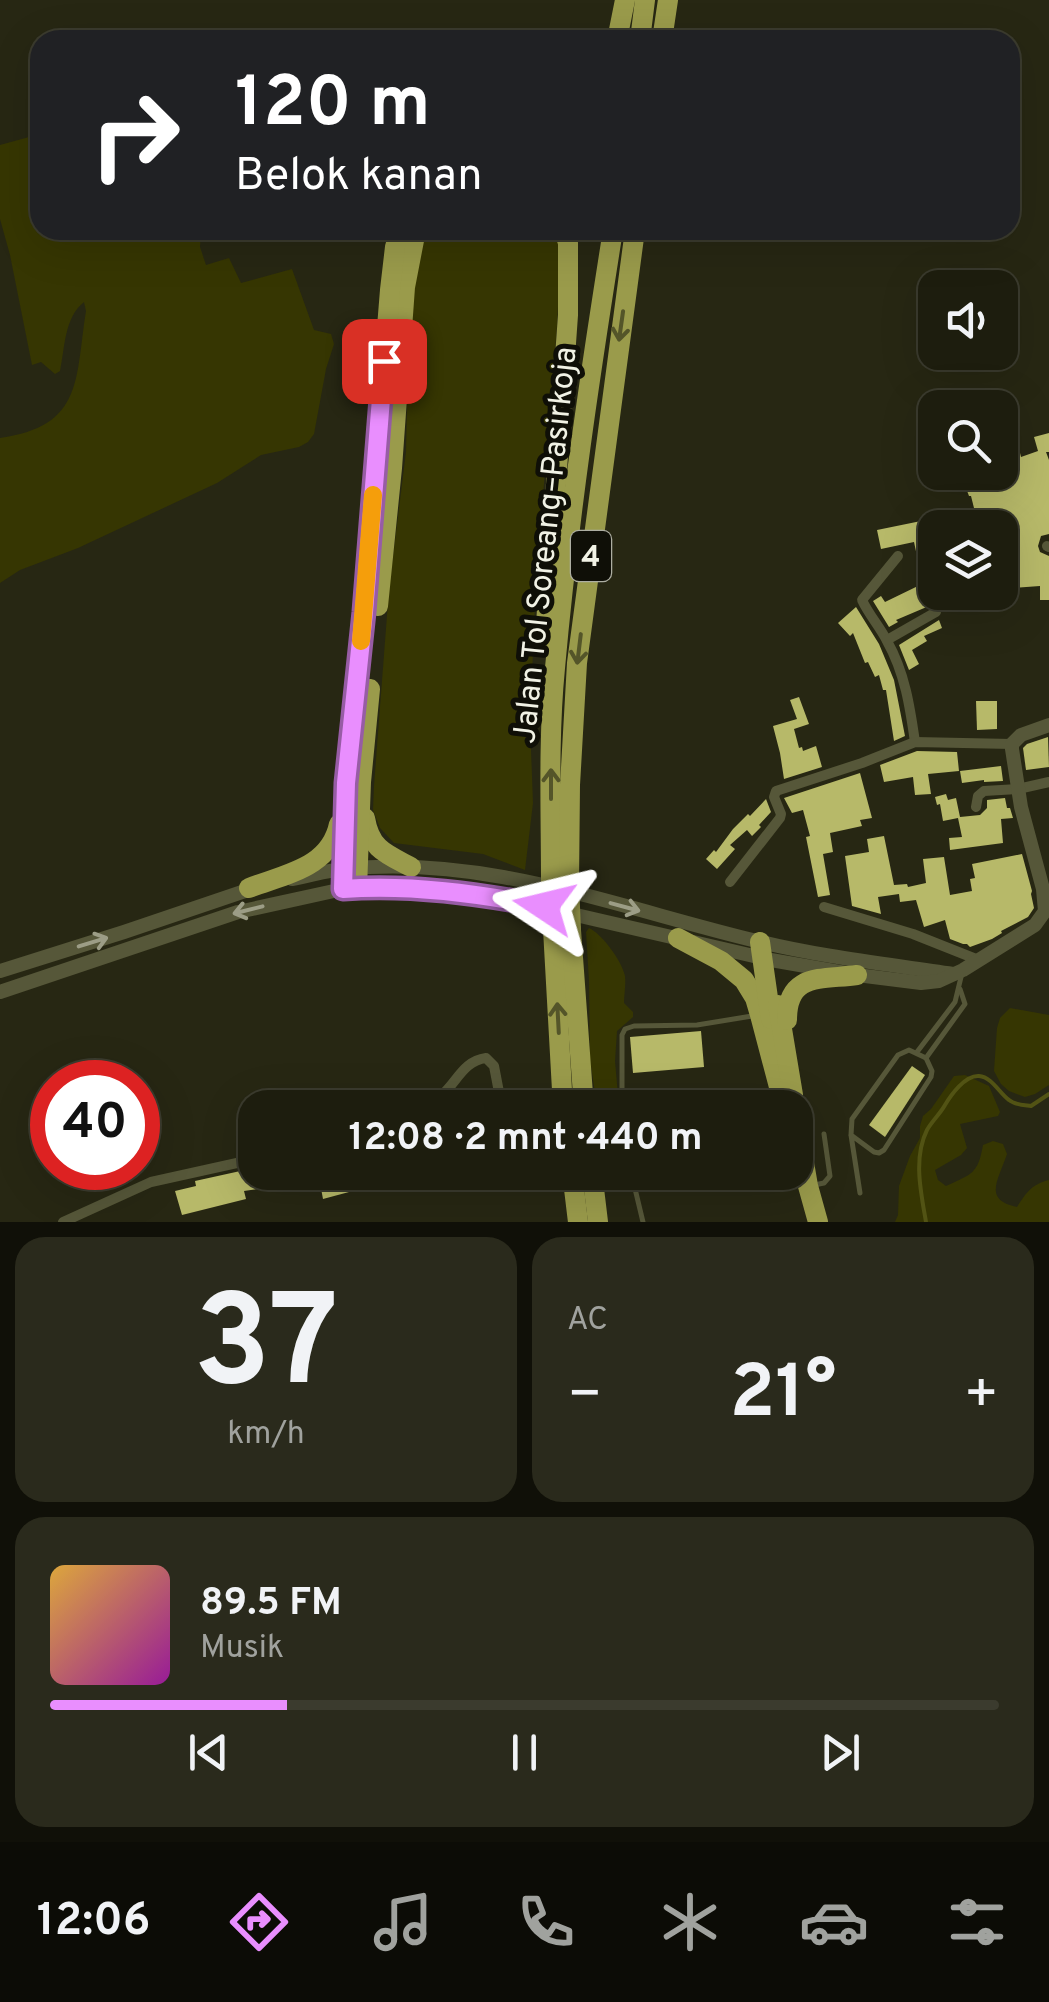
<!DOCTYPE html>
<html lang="id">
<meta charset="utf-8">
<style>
:root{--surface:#1d1d0e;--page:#2a2a1c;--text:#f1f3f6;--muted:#a0a29e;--line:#3b3b2e;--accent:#e98efe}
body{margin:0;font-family:Overpass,sans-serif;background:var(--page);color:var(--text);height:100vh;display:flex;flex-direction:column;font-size:38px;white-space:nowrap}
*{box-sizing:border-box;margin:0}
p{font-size:32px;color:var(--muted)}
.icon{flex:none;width:55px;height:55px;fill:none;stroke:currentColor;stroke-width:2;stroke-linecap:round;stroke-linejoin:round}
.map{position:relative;height:1222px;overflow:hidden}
.side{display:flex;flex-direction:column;gap:15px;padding:15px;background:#101008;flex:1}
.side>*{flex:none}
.banner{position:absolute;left:30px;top:30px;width:990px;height:210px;border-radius:30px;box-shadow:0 10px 40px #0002,0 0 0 2px var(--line);background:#202124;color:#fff;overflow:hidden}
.controls{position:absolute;left:918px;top:270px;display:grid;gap:20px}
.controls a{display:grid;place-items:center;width:100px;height:100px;border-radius:20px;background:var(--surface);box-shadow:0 10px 40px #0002,0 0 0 2px var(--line);font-size:50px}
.speed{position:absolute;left:30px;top:1060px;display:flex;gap:20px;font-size:50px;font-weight:700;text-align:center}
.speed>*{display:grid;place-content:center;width:130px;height:130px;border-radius:50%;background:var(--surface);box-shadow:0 10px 40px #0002,0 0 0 2px var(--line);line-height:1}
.speed .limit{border:15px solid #d22;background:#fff;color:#111}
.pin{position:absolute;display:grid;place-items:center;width:85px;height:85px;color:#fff;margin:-42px;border-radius:20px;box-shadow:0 5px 15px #0006}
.me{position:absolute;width:110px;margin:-55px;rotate:280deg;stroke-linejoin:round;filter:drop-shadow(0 0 8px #0008)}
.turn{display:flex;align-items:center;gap:35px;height:210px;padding:0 40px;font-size:45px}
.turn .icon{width:130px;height:130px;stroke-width:2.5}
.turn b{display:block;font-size:70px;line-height:85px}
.big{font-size:75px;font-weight:700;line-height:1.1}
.side .tile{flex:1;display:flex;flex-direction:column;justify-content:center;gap:15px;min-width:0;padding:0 35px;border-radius:30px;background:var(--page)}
.side .dial{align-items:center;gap:0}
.dial b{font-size:130px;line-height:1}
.song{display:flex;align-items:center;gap:30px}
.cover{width:120px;height:120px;border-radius:15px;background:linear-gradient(135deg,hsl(40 70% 55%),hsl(300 70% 35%))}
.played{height:10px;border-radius:5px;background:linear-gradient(90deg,var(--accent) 25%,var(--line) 25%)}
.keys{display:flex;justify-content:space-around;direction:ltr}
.heat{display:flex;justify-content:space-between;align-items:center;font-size:55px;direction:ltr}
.side .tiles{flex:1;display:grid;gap:15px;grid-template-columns:1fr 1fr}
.tile:last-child{grid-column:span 2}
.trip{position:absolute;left:238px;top:1090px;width:575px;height:100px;border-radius:30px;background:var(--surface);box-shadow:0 10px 40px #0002,0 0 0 2px var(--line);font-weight:700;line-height:100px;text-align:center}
.dock{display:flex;height:160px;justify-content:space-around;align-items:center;background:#0c0c06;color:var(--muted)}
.dock .icon{width:70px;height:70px}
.dock .on{color:var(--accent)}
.dock b{font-size:45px;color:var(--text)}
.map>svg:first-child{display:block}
</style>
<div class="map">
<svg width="1049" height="1222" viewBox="0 0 1049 1222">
<rect width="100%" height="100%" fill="#272713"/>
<g fill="#363602">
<path d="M40,134V230H201L200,247L206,265L229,258L241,283L292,269L314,330L331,334L334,344L326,369L314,434L308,442L299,447L261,455L217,483L78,548L20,570L0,583V438C84,426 75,379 86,311L84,302C64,318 65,348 60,371L55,374L41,362L32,365L10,255L0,219V145Z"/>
<polygon points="425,230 553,230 561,250 557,326 536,581 530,723 533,803 525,870 483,854 394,843 380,828 373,810 374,786 389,589 406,452 409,315"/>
<path d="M589,928C602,934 622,961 625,976C626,985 624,995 624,1003L633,1012V1017L617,1031L615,1061L619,1107H597L590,1059L589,981L586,932Z"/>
<polygon points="1010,1008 1049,1015 1049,1085 1035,1094 1025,1097 1009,1091 1001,1084 994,1071 997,1028 1000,1018"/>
<path d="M965,1075L989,1086L1000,1112L998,1116L960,1124L967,1148L961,1155L935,1170L938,1180L946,1186C972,1174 978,1174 983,1145L993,1141L1003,1144L1007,1154C999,1179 982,1200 1017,1207C1026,1193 1032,1184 1049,1180V1222H895L898,1215L899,1186L910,1156L920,1138V1126L923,1116L931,1109L954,1076Z"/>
</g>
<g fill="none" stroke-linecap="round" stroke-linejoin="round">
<path stroke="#525314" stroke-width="4" d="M926,1222C921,1193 913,1158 927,1130C932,1121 940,1114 945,1105C951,1095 965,1075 979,1076C992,1077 1000,1094 1009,1100C1015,1105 1023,1105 1031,1106L1049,1094"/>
</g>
<g fill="#b7b969">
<polygon points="1001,418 1010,442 1017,441 1021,457 1038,451 1034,437 1049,433 1049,452 1046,452 1049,460 1049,534 1041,536 1038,546 1040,552 1049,556 1049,600 1040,600 1040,586 1011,588 1012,594 1000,596 1000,528 994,528 992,521 978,524 971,496 969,496 960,472 1000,472"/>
<polygon points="921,521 930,554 917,556 914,542 881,549 877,530"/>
<polygon points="920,585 929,606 896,620 898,622 889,627 873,601 881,596 885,602"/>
<polygon points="856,607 879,644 894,680 905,736 894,741 886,690 883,690 879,675 875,677 868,662 865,663 853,633 850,636 838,623"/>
<polygon points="939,620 942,628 924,636 927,641 912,650 919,664 909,670 899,645"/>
<polygon points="799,697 809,724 794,729 799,748 802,747 803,751 816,746 822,767 784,779 780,753 773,726 797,719 790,700"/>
<polygon points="976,701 997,701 997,729 977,730"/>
<polygon points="1048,737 1049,767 1026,770 1023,748 1027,744"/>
<polygon points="917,751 957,752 959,771 928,774 931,794 915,795 913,777 884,782 880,765"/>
<polygon points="1001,766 1003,781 984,782 984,780 962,783 960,771"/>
<polygon points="860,773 872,818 860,820 862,826 830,833 833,852 823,854 830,895 818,897 806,837 810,836 803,810 792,813 784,798"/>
<polygon points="946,794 948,800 956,798 960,817 980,815 987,808 987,800 1005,798 1007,808 1010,808 1013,818 1001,819 1003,843 950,850 949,838 962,837 958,818 943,821 940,804 937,805 935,797"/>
<polygon points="766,799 771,812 759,825 761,827 752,836 747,830 730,845 735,849 717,869 706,859 714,850 716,852 733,829 748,814 750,816"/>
<polygon points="884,836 894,885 907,884 908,887 926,883 923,859 944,857 950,895 972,891 970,879 975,878 972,864 1022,854 1032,891 1031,894 1034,908 1028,917 1001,931 1002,933 992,939 970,947 967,944 963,944 950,939 945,920 924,927 916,900 900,902 899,894 878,897 881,914 852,906 845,856 869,852 867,839"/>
<polygon points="701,1031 704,1067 633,1073 630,1037"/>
<polygon points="912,1066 925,1075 885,1137 869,1125"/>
<polygon points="254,1168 257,1189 244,1191 246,1199 182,1215 175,1191 196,1186 195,1181"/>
<polygon points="318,1172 346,1172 349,1192 323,1199"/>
</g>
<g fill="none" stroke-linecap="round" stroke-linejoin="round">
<g stroke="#565739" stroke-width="5">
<polyline points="917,1052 955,1002 962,973"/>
<polyline points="926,1058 965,1004 960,989"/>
<polyline points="622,1108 622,1035 625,1029 634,1026 697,1025 752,1016"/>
<polyline points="851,1135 874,1152 879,1153 884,1150 931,1077 932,1071 926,1058 909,1050 898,1055 852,1119 851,1135 860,1193"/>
<polyline points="631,1172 643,1222"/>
<polyline points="814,1185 824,1183 830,1176 824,1134"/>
</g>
<g stroke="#565739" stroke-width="10">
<polyline points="1047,546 1049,547"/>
<path d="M898,556L862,600C869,615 880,627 887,641C905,673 910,707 915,742"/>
<polyline points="887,640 936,612"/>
<polyline points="976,807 978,796 984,791 1018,789 1049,782"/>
<polyline points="730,882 780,818 781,814 774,797 776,791 862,763 915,742 1012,744"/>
<polyline points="824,907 913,934 976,959"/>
<path d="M422,1108C430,1104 437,1100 443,1094C458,1080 464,1061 486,1058L494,1066L502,1108"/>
<polyline points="63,1222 151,1182 255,1159"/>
</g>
<g stroke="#565739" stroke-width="14">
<path d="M292,879C310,876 327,870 345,869C485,854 623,909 757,941C822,957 888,964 953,974"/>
<polyline points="0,971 124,932 257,887"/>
<polyline points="0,992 238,912 343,889 411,889 507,899 771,960 857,975 921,983 939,981 963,970 1035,925 1045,911 1043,889 1021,807 1012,749 1012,744 1021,735 1049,725"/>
</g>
<g stroke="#9a9b4b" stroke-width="20">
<polyline points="617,40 625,0"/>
<polyline points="640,40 645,0"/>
<polyline points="662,40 668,0"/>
<polyline points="378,606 392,468 405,287 416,230"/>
<polyline points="549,639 546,624 568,315 568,243 564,230"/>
<path d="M365,818C370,849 386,854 411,867"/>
<path d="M551,882C551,811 548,739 555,668C568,522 590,375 613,230"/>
<polyline points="569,884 570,785 577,663 635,230"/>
<path d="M249,888C285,874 330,868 339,824"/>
<polyline points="357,888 361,782 370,689"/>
<polyline points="343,889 346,783 364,612 390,290 395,247 400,230"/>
<polyline points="553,929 563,1108"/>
<polyline points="571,930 584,1108"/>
<polyline points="678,938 721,961 744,980 755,998 760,1015 784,1106"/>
<polyline points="760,942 771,1019"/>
<polyline points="778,1005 793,1095"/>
<path d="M787,1020C787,972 822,980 857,975"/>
<polyline points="795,1110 808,1186 818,1222"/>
<polyline points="572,1172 578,1222"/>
<polyline points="592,1172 598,1222"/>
</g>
<g stroke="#9a9b4b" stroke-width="20">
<polyline points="551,882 553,929"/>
<polyline points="569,884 571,930"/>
</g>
</g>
<defs><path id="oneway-shaft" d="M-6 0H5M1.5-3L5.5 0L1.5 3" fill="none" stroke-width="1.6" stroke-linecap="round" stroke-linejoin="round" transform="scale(2.5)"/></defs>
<g stroke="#545529">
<use href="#oneway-shaft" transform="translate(621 326) rotate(98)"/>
<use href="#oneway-shaft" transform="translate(579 649) rotate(97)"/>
<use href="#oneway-shaft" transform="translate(551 784) rotate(-90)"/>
<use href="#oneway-shaft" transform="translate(558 1018) rotate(-93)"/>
</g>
<g stroke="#9c9d86">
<use href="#oneway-shaft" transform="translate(625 907) rotate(15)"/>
<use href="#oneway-shaft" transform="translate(248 910) rotate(166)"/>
<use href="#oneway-shaft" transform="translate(93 942) rotate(-17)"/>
</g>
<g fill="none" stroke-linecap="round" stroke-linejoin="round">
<defs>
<path id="route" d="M384,361L364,612L346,783L343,889C411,884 478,894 544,906"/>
</defs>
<use href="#route" stroke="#975ca5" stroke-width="25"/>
<use href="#route" stroke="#e98efe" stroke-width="18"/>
<polyline stroke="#f59e0b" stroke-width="18" points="361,641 373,495"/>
</g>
<g text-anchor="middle" stroke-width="10" stroke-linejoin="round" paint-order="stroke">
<rect fill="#0f0f07" stroke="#adaea2" stroke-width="2.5" x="571" y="531" width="40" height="50" rx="8"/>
<g font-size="30" font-weight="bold" fill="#f1f2e5">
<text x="591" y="566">4</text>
</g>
<g font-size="32" fill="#f1f2e5" stroke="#0f0f07">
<text transform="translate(544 545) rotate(-84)" y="11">Jalan Tol Soreang–Pasirkoja</text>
</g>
</g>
</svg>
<div class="controls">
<a><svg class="icon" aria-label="sound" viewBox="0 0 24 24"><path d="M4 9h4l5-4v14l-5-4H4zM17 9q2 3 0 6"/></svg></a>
<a><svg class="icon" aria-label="search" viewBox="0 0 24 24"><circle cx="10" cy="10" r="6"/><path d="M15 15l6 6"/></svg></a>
<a><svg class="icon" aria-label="layers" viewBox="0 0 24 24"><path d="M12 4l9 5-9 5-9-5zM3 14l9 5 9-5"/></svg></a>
</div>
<div class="speed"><div class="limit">40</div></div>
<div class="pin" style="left:384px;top:361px;background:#d93025"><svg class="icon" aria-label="arrive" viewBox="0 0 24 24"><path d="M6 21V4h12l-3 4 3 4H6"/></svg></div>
<svg class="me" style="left:544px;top:906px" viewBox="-20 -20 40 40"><path d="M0-17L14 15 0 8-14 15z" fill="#e98efe" stroke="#fff" stroke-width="4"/></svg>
<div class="trip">12:08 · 2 mnt · 440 m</div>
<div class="banner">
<div class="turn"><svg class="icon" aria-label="right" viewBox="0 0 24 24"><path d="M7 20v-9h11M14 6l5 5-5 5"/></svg><div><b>120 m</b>Belok kanan</div></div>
</div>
</div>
<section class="side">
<div class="tiles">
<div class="tile dial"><b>37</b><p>km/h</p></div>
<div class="tile"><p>AC</p>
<div class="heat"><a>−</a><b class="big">21°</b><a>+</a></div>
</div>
<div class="tile">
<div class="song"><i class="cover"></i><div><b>89.5 FM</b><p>Musik</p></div></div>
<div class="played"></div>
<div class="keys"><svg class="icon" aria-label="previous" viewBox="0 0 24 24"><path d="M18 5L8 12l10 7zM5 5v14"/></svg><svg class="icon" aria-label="pause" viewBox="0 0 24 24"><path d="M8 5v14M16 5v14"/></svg><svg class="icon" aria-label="next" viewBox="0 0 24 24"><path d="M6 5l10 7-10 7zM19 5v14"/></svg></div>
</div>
</div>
</section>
<nav class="dock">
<b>12:06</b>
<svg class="icon on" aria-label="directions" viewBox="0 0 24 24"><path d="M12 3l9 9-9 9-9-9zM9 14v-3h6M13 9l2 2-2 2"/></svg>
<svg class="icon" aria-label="music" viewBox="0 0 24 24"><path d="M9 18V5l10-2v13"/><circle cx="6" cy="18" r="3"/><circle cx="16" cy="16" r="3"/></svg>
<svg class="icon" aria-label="phone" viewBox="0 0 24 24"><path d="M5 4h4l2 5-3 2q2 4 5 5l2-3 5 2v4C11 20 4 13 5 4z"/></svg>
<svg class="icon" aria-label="climate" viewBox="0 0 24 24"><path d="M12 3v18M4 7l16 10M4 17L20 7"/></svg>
<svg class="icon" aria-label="car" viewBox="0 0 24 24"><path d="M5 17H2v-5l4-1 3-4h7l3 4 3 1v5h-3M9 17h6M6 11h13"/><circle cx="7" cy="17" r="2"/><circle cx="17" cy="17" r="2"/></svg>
<svg class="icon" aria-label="filters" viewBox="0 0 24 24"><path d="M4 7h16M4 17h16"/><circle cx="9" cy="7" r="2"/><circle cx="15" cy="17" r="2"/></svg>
</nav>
